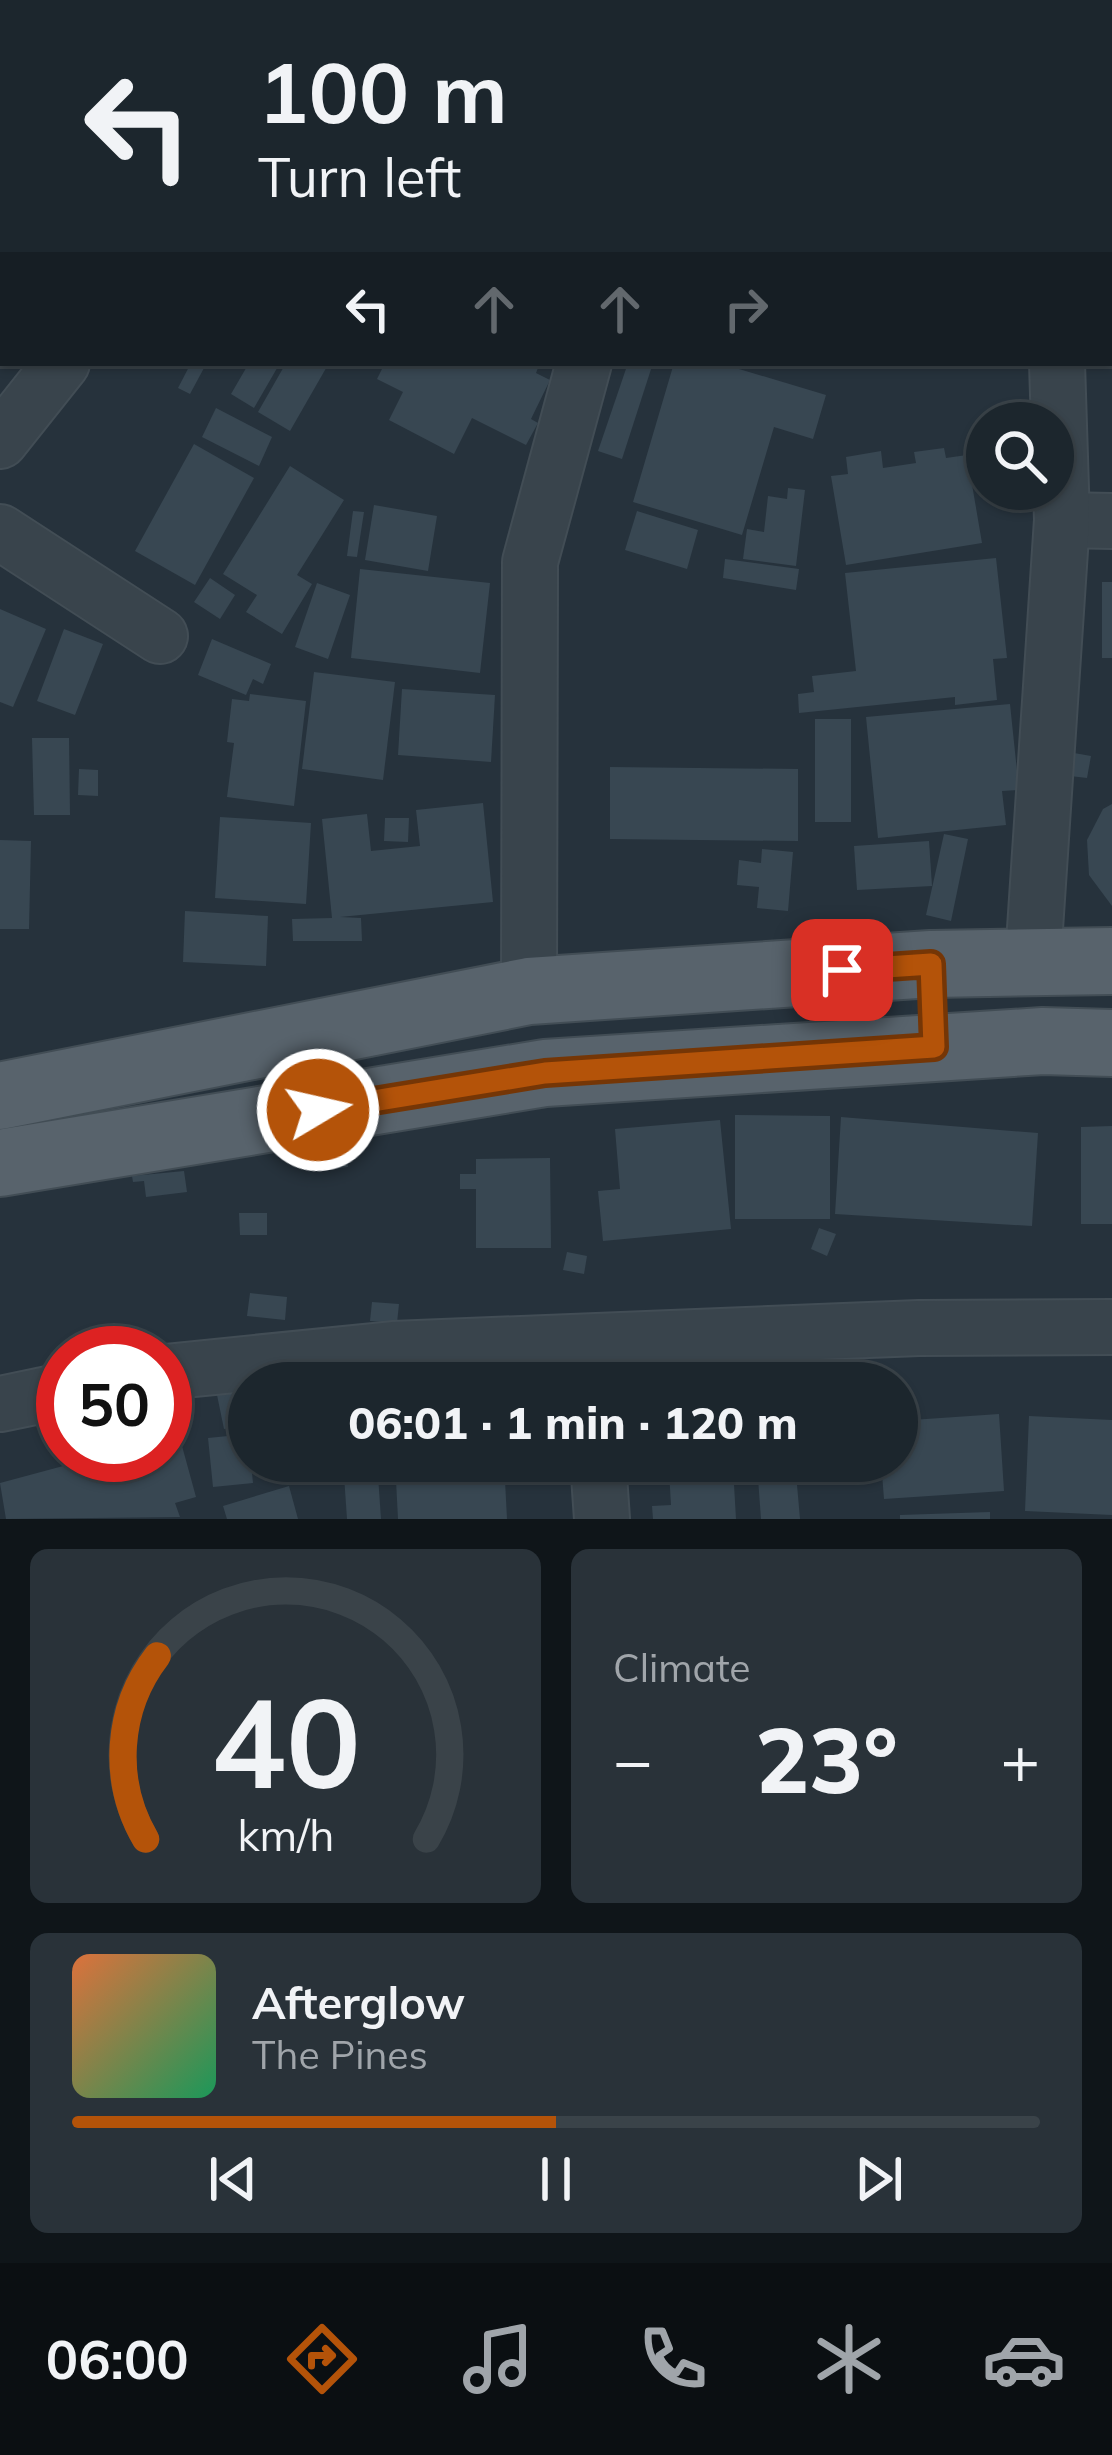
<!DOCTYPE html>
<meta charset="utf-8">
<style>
:root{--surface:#1c262d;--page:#293239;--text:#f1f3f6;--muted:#a0a5aa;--line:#3a4349;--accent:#b45309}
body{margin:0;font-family:Mulish,sans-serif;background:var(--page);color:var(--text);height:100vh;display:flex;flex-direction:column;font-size:45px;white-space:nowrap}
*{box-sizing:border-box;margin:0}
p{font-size:39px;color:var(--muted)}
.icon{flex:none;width:66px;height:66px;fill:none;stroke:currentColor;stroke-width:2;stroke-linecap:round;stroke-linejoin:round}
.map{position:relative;height:1519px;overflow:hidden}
.side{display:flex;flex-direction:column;gap:30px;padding:30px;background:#0f1519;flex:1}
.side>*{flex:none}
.top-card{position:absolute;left:0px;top:0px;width:1113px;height:366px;box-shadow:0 3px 9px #0004,0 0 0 3px var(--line);background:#1c262d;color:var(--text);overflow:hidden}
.buttons{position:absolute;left:966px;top:402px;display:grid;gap:24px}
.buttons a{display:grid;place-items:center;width:108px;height:108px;border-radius:50%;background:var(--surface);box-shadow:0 3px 9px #0004,0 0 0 3px var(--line);font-size:60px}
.speed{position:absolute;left:36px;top:1326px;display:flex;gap:24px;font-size:60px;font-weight:700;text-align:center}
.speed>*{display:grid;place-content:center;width:156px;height:156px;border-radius:50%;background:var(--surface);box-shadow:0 3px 9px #0004,0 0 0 3px var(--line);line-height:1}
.speed .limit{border:18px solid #d22;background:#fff;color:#111}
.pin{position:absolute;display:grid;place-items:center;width:102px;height:102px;color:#fff;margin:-51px;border-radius:24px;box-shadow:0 6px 18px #0006}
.me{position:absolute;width:132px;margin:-66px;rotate:81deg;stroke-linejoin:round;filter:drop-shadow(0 0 9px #0008)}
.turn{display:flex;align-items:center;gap:42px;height:252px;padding:0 60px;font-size:54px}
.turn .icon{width:156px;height:156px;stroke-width:2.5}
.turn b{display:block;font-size:84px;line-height:102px}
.lanes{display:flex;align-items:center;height:114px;padding:0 60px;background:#0003;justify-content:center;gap:60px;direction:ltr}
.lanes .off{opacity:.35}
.big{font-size:90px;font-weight:800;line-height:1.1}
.side .tile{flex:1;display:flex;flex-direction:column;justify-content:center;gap:18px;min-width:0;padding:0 42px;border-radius:18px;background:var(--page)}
.side .dial{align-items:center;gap:0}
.dial svg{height:312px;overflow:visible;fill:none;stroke:var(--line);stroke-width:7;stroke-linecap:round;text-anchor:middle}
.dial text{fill:var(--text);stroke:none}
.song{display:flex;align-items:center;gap:36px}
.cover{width:144px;height:144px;border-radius:18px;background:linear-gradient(135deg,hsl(20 70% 55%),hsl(150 70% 35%))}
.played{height:12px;border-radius:6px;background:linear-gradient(90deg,var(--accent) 50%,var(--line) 50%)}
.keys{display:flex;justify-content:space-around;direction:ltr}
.heat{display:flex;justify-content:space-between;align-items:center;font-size:66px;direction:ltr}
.side .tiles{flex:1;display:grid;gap:30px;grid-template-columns:1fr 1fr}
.tile:last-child{grid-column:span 2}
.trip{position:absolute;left:228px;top:1362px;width:690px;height:120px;border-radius:60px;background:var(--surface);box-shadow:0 3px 9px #0004,0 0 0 3px var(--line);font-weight:800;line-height:120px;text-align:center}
.tabs{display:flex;height:192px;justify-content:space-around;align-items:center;background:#0b0f12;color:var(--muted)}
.tabs .icon{width:84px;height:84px}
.tabs .on{color:var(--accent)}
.tabs b{font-size:54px;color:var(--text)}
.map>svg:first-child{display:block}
</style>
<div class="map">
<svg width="1112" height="1519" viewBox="0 0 1112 1519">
<rect width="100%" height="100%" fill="#26323c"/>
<g fill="#384752">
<polygon points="191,363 204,368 190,394 178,388"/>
<polygon points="249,363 280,363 254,408 231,394"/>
<polygon points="286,363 329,363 290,431 258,412"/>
<polygon points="385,363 540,363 536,373 550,380 531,419 538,423 526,445 472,418 454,454 389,420 403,392 377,379"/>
<polygon points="628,363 653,363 622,459 598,451"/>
<polygon points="674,363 719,363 826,395 813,439 774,427 742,535 633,502"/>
<polygon points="216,408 272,437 259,466 202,437"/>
<polygon points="987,436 987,474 973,476 967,439"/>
<polygon points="194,444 254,478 195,585 135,551"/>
<polygon points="944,448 946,458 967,455 982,543 846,565 831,476 848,474 846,457 881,451 883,468 916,463 914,452"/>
<polygon points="290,466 344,500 297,575 312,584 282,634 246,612 257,595 223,574"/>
<polygon points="788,488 805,490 796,566 743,559 747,529 764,532 768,496 787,499"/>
<polygon points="374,505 437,516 428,571 365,560"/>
<polygon points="353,511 364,512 357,557 347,556"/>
<polygon points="637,511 698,530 687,569 625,550"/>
<polygon points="996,558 1007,658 993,659 997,700 955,705 955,697 799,713 798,694 814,692 812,676 856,671 845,573"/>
<polygon points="725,559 799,569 796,590 723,578"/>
<polygon points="360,569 490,583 480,673 351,658"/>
<polygon points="210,578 235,595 220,619 194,602"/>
<rect x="1102" y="582" width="10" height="76"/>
<polygon points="317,583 350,595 328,659 295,647"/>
<polygon points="0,609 46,629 13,707 0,702"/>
<polygon points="64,629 103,644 75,715 37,701"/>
<polygon points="212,639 271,664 263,684 253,679 246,695 198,675"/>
<polygon points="314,672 395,682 383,780 302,769"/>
<polygon points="402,689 495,695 491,762 398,755"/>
<polygon points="250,694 306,701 294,806 227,797 234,743 227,742 232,699 249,701"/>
<polygon points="1010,704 1019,790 1002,791 1006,825 878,838 866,717"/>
<rect x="815" y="719" width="36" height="103"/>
<polygon points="32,738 69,738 70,815 34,815"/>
<polygon points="1074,753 1091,756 1087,778 1070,776"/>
<polygon points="610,767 798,769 798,841 610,839"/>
<polygon points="79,769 98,770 98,796 78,795"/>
<polygon points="483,803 493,902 340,917 361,918 362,941 293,941 292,919 332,918 322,819 367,814 371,851 420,846 416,810"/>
<polygon points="1112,804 1112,906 1089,875 1087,840 1103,809"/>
<polygon points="220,817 311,823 306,904 215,898"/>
<polygon points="385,818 409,818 408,842 384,841"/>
<polygon points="944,834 968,839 951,921 926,915"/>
<polygon points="0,840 31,841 29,929 0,929"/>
<polygon points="929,841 932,886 857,890 854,846"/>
<polygon points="762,849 793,852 788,911 757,908 759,887 737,885 739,860 761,863"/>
<polygon points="185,911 268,916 266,966 183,962"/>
<polygon points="735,1115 830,1116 830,1219 735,1219"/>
<polygon points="841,1117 1038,1133 1032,1226 835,1214"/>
<polygon points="720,1120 731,1229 603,1241 598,1191 620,1189 615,1129"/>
<polygon points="1112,1126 1112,1224 1081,1224 1081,1127"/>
<polygon points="345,1141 348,1167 322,1170 319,1144"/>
<polygon points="550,1158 551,1248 476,1248 476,1189 460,1189 460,1174 476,1174 476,1159"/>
<polygon points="184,1171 187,1192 146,1197 144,1181 133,1182 132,1176"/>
<polygon points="239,1213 267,1213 267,1235 240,1235"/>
<polygon points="819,1228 836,1234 827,1256 811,1249"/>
<polygon points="567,1252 587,1256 584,1274 563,1270"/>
<polygon points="250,1293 287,1297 285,1320 247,1316"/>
<polygon points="372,1302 399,1304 397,1323 370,1321"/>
<polygon points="249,1389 249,1424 224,1429 217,1395"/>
<polygon points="999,1414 1004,1491 884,1499 881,1461 897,1461 897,1421"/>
<polygon points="1029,1416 1112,1420 1112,1515 1025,1511"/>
<polygon points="248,1434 253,1483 213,1487 208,1438"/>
<polygon points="179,1435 196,1497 175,1503 180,1517 6,1519 0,1483 104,1455 165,1455 165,1439"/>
<polygon points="343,1461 377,1461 381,1519 347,1519"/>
<polygon points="395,1461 504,1461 507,1519 398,1519"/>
<polygon points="795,1462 800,1519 761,1519 757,1465"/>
<polygon points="733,1467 736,1519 653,1519 652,1506 671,1505 669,1471"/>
<polygon points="289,1486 298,1519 227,1519 223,1506"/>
<polygon points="990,1512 990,1519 900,1519 900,1515"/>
</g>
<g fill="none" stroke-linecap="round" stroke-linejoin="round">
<defs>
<g id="minor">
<polyline points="110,0 112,3"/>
<polyline points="768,3 770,0"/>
<polyline points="1110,98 1112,97"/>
<polyline points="0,441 62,363"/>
<polyline points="1062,520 1112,521"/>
<polyline points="0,532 160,636"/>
<polyline points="1033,959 1062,520 1057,363"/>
<polyline points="529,991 530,562 584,363"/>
<polyline points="165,1372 393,1349 919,1328 1112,1327"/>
<polyline points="0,1404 63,1391"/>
<polyline points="598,1461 602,1519"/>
</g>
<g id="major">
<polyline points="0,1096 529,991 931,964 1112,961"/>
<polyline points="0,1163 545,1073 1043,1041 1112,1043"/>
</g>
</defs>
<use href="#minor" stroke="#424d55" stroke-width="58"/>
<use href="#major" stroke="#424d55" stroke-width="70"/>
<use href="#minor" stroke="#39444c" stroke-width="54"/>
<use href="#major" stroke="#58636c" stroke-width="66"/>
</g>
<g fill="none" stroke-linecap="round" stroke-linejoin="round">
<defs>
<polyline id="route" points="318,1110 545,1073 934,1047 931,964 842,970"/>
</defs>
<use href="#route" stroke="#753606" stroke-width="30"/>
<use href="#route" stroke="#b45309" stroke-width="21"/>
</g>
</svg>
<div class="buttons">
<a><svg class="icon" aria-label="search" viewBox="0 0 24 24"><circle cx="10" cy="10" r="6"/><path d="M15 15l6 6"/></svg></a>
</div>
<div class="speed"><div class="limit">50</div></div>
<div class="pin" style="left:842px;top:970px;background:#d93025"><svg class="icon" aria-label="arrive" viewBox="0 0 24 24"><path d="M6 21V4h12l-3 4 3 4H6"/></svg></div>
<svg class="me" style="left:318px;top:1110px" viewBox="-20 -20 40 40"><circle r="17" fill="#b45309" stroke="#fff" stroke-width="3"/><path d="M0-11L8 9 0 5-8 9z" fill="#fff"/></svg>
<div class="trip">06:01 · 1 min · 120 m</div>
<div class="top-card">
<div class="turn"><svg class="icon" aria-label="left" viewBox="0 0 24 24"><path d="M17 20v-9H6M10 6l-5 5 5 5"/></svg><div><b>100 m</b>Turn left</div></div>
<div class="lanes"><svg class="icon" aria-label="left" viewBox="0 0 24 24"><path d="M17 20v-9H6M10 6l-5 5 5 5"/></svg><svg class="icon off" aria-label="ahead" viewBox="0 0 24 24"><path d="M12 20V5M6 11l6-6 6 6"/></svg><svg class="icon off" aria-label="ahead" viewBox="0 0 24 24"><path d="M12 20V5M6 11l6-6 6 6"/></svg><svg class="icon off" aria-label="right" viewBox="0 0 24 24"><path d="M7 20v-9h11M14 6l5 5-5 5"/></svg></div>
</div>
</div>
<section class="side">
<div class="tiles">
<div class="tile dial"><svg viewBox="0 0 100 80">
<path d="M14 69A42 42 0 1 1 86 69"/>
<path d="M14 69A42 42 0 0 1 17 22" stroke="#b45309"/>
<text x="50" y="56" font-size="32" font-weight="700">40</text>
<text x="50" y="72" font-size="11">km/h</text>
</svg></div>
<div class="tile"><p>Climate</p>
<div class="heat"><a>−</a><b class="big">23°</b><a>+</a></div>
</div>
<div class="tile">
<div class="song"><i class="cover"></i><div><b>Afterglow</b><p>The Pines</p></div></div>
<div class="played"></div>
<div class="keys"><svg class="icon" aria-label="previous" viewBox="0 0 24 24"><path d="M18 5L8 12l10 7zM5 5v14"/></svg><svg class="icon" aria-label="pause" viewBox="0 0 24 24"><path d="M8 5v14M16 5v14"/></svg><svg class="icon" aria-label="next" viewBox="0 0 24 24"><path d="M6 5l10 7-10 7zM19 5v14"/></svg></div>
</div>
</div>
</section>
<nav class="tabs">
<b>06:00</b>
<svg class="icon on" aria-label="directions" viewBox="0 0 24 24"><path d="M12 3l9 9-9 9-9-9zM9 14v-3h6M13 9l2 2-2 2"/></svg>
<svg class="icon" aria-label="music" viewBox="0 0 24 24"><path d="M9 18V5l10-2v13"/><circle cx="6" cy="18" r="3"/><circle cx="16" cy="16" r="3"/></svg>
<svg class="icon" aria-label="phone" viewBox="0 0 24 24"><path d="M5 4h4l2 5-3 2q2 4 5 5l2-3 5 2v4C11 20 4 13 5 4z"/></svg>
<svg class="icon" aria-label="climate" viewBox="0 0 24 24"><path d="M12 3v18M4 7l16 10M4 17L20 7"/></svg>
<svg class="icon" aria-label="car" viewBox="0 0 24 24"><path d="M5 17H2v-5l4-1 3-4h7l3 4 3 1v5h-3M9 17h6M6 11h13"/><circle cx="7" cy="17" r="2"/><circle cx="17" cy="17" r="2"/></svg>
</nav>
